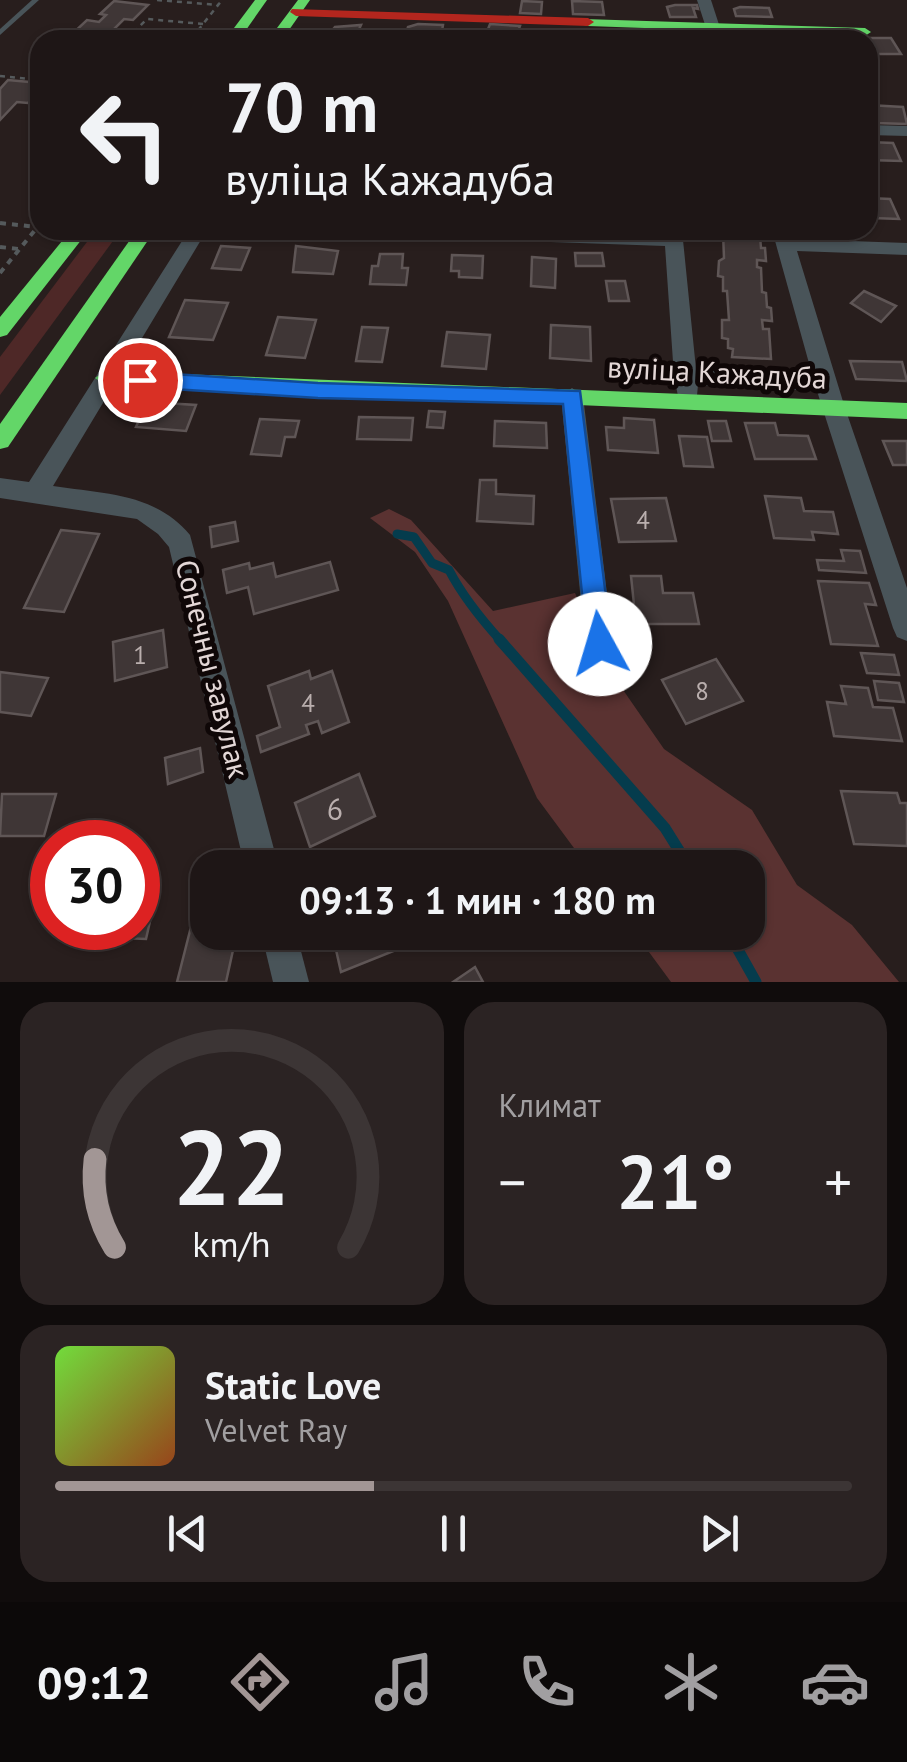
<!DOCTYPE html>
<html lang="ru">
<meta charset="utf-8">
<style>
:root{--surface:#1e1616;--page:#2b2323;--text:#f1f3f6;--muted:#a19fa1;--line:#3c3535;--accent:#a29695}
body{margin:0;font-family:"PT Sans",sans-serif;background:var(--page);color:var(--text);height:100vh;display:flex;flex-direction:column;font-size:38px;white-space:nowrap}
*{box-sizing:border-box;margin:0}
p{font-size:32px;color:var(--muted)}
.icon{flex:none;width:55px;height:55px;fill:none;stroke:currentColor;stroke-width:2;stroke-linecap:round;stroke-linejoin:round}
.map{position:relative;height:982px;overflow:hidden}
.sheet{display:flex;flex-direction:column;gap:20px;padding:20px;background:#100c0c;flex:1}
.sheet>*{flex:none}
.top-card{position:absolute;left:30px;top:30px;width:848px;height:210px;border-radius:30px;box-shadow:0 2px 8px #0004,0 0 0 2px var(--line);background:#1e1616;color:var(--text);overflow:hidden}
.speed{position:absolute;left:30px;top:820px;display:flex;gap:20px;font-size:50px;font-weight:700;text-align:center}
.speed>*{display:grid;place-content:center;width:130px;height:130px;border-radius:50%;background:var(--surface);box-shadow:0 2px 8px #0004,0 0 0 2px var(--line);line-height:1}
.speed .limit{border:15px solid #d22;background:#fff;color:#111}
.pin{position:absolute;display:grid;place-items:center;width:85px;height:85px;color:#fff;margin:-42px;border:5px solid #fff;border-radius:50%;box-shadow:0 2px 10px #0007}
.me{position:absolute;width:110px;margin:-55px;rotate:354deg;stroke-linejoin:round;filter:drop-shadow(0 0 8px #0008)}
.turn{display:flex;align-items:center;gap:35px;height:210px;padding:0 30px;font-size:45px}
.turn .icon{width:130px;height:130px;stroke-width:2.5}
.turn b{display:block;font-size:70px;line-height:85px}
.big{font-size:75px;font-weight:800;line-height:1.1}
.sheet .tile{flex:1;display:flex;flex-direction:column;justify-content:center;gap:15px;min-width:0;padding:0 35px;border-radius:30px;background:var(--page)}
.sheet .dial{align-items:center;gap:0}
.dial svg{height:260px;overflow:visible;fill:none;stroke:var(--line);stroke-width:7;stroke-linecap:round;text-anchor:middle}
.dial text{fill:var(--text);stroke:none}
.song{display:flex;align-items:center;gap:30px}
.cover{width:120px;height:120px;border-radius:15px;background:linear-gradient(135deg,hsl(100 70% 55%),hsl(20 70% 35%))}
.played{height:10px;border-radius:5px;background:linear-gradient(90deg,var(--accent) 40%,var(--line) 40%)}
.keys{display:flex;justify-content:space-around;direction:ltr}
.heat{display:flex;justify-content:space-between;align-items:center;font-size:55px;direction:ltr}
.sheet .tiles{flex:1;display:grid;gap:20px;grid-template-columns:1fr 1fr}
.tile:last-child{grid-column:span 2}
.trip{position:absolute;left:190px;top:850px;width:575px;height:100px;border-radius:30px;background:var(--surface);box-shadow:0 2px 8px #0004,0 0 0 2px var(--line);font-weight:800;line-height:100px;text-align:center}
.menu{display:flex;height:160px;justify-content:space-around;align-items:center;background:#0c0909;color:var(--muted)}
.menu .icon{width:70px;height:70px}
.menu .active{color:var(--accent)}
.menu b{font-size:45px;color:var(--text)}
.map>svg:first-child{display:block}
</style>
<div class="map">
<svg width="907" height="982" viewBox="0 0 907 982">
<rect width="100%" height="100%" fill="#281e1d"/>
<polygon fill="#4e2827" points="96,230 121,230 0,395 0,357"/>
<polygon fill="#5a3231" points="389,509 411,520 493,611 575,593 612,674 664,749 752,810 797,885 852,925 899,982 671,982 635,933 748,932 748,868 588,867 537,798 448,601 415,552 370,518"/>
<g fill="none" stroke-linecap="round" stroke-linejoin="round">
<path stroke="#053c4d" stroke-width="9" d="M397,534L414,537L432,563L449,570C462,595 481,619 501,641"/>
<g stroke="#053c4d" stroke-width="11">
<polyline points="499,639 665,828 690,868"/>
<polyline points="728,932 756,982"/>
</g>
</g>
<g fill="#3f3636" stroke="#5f5656" stroke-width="2.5">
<polygon points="114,1 148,5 133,20 124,19 104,39 113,40 69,37 87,20 99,22 106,15 100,14"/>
<polygon points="522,1 542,2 541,14 520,13"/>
<polygon points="572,1 602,2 604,15 573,14"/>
<polygon points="675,5 697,5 698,9 693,8 696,17 670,17 667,7"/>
<polygon points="740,7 769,8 772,17 736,16 734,9"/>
<polygon points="418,24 443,25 441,37 404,40 408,27"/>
<polygon points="490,24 520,26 515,40 485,37"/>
<polygon points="361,25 356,36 324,40 335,27"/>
<polygon points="572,31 605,32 605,40 572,40"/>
<polygon points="859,38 891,38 901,54 868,54 868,40"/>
<polygon points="8,80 40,83 40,91 28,103 17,102 0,120 0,89"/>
<polygon points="868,105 903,107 907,124 875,123"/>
<polygon points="868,142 893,143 901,161 868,160"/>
<polygon points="868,198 890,199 899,219 872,218"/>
<polygon points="723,232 760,236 761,248 765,248 766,261 757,260 757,267 761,268 762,292 766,293 767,307 771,308 772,321 762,320 763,329 769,329 771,359 732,357 733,349 728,348 728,339 722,338 722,320 729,320 727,291 723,291 723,277 718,276 719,261 724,258"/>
<polygon points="221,246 250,248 241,270 212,268"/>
<polygon points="296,246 338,251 333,274 293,272"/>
<polygon points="575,253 602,253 604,266 576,266"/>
<polygon points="380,254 403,254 402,268 408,268 406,285 370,284 372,266 378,266"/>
<polygon points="452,255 483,256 482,278 459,277 459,271 451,271"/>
<polygon points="532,257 556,259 555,288 531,286"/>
<polygon points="606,281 625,281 629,301 609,301"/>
<polygon points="864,291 896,306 881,322 851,303"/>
<polygon points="185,300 228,303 213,340 169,337"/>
<polygon points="278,317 316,320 305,358 266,355"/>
<polygon points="551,325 590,327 591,361 550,358"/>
<polygon points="362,327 388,328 382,362 356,361"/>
<polygon points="447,332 490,335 486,369 442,366"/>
<polygon points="850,361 902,362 907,381 856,379"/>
<polygon points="147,402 196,405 186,431 136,427"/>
<polygon points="429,411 445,412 443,428 427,427"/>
<polygon points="359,417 413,418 411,440 357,439"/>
<polygon points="624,418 654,420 658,453 608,450 606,427 624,428"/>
<polygon points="260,419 299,421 295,437 285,437 281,456 251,454"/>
<polygon points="495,421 546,423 547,448 494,446"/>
<polygon points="708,421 726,421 731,441 712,441"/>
<polygon points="745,423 775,423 778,435 808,436 816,459 755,459"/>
<polygon points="679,436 707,437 713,467 684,466"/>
<polygon points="883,441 907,441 907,465 893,465"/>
<polygon points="480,480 496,480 496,494 534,496 533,524 477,521"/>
<polygon points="765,496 801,498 804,511 833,512 838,534 812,532 814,540 774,538"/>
<polygon points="666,498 676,541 619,542 611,499"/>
<polygon points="235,522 238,541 212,547 210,527"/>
<polygon points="61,530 99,534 64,612 24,608"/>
<polygon points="841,550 860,551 866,573 819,570 817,560 844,561"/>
<polygon points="330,562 338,590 254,614 248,587 227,593 223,570 249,563 250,569 273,563 276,577"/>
<polygon points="631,576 661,576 663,593 693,593 699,624 636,624"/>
<polygon points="818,581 869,583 876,605 865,604 878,646 831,644"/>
<polygon points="163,630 167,667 115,681 113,642"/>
<polygon points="861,653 894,655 899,675 867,673"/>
<polygon points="716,659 743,701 686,724 662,680"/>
<polygon points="309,671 311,679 332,671 349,722 322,733 318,721 306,725 309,734 261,752 257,736 280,727 268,686"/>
<polygon points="0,672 48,678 31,716 0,712"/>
<polygon points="874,681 899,683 904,702 878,700"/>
<polygon points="841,686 868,688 873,707 893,708 902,741 834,736 827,702 846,704"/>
<polygon points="200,748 203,772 168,784 165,758"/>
<polygon points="359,774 375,816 310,847 295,803"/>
<polygon points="841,791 897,793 900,803 907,803 907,846 854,844"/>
<polygon points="2,794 56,794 44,836 0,836"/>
<polygon points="138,908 153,908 146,939 99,937 102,928 138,928"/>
<polygon points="195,911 208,912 208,932 237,932 226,982 177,982"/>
<polygon points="332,932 397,932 401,948 341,972"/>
<polygon points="475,967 483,982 453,982"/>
</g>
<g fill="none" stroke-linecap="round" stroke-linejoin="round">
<g stroke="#555a5c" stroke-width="2.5" stroke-dasharray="5 5" stroke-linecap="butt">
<polyline points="157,0 218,5"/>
<polyline points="203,24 147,19 133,33 204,40"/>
<polyline points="192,38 222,0"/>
<polyline points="0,76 40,80"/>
<polyline points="40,108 28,120 40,121"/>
</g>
<g stroke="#555a5c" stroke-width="4" stroke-dasharray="6 6" stroke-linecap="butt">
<polyline points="0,223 37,227"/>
<polyline points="0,247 19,249"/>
<polyline points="0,273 40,224"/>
</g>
<polygon fill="#495459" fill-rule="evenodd" points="32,0 39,0 0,35 0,29"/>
<g fill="#495459" fill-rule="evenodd">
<polygon points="697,0 711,0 724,40 710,40"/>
<polygon points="868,125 907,126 907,136 868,135"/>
<path d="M189,230H207L53,486C105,494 155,493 190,535L279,868H245L169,547L158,534L137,519L0,498V478L29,482Z"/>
<polygon points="372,230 664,234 664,230 682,230 696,369 812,374 772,230 790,230 793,239 907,243 907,255 797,251 845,408 907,588 907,641 897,637 893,628 817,391 698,385 696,406 680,406 674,376 665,246 381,236"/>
<polygon points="572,388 583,396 613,643 609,652 599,656 589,652 585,643 561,396"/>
<polygon points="261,932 296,932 309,982 273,982"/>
</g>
<g fill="#63d668" fill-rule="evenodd">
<polygon points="255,0 267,0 239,40 225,40"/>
<polygon points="298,0 310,0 282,40 268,40"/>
<polygon points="584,19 865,28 871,32 865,36 588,26 584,25"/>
<polygon points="71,230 89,230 7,335 0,337 0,317"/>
<polygon points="137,230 155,230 8,447 0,449 0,424"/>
<polygon points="105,371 907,403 907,419 105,385 95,378"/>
</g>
<polygon fill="#b3261e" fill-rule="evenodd" points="292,9 588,18 594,22 588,26 296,16 290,12"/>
</g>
<polygon fill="#1a73e8" stroke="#114b97" stroke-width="2.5" points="140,372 318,383 580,391 612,644 609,652 600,655 590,652 587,644 563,404 318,398 140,387 130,380"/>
<g text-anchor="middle" stroke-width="10" stroke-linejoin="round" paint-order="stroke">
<g font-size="25" fill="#baafae">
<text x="643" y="529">4</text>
<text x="140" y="664">1</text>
<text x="702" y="700">8</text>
<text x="308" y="712">4</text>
</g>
<g font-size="30" fill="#e3d7d6" stroke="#0f0707">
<text transform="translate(717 373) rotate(3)" y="10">вуліца Кажадуба</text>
<text transform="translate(212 669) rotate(76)" y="10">Сонечны завулак</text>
</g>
<g font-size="30" fill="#baafae">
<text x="335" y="820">6</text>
</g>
</g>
</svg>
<div class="speed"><div class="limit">30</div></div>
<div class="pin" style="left:140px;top:380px;background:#d93025"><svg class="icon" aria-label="arrive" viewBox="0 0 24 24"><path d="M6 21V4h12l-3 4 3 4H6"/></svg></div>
<svg class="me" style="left:600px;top:644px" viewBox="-20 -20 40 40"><circle r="19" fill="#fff"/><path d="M0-13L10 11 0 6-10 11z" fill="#1a73e8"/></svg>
<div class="trip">09:13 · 1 мин · 180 m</div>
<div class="top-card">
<div class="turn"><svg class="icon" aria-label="left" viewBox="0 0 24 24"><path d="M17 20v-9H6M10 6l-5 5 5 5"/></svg><div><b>70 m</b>вуліца Кажадуба</div></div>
</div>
</div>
<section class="sheet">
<div class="tiles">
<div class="tile dial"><svg viewBox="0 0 100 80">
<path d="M14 69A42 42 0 1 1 86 69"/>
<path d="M14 69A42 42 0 0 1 8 42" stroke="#a29695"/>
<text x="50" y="56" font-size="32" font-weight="700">22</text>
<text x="50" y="72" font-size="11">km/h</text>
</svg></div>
<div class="tile"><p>Климат</p>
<div class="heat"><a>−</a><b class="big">21°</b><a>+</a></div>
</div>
<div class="tile">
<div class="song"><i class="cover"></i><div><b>Static Love</b><p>Velvet Ray</p></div></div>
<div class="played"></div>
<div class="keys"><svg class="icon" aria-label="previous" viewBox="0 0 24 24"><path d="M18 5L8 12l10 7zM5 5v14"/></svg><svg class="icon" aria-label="pause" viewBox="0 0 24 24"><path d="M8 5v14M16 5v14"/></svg><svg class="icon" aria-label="next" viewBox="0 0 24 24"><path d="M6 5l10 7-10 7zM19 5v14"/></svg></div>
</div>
</div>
</section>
<nav class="menu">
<b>09:12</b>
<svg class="icon active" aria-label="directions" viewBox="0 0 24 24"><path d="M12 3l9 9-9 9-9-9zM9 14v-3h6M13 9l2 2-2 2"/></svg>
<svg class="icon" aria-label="music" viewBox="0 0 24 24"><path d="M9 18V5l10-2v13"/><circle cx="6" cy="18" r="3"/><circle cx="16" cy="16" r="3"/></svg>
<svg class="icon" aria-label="phone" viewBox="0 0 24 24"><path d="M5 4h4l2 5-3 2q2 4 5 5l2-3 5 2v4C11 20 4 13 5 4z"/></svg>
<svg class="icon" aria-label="climate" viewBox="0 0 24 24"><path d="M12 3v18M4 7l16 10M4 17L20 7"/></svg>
<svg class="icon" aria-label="car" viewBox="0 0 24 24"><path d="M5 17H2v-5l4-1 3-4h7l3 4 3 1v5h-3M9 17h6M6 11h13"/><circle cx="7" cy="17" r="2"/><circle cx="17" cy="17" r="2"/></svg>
</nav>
